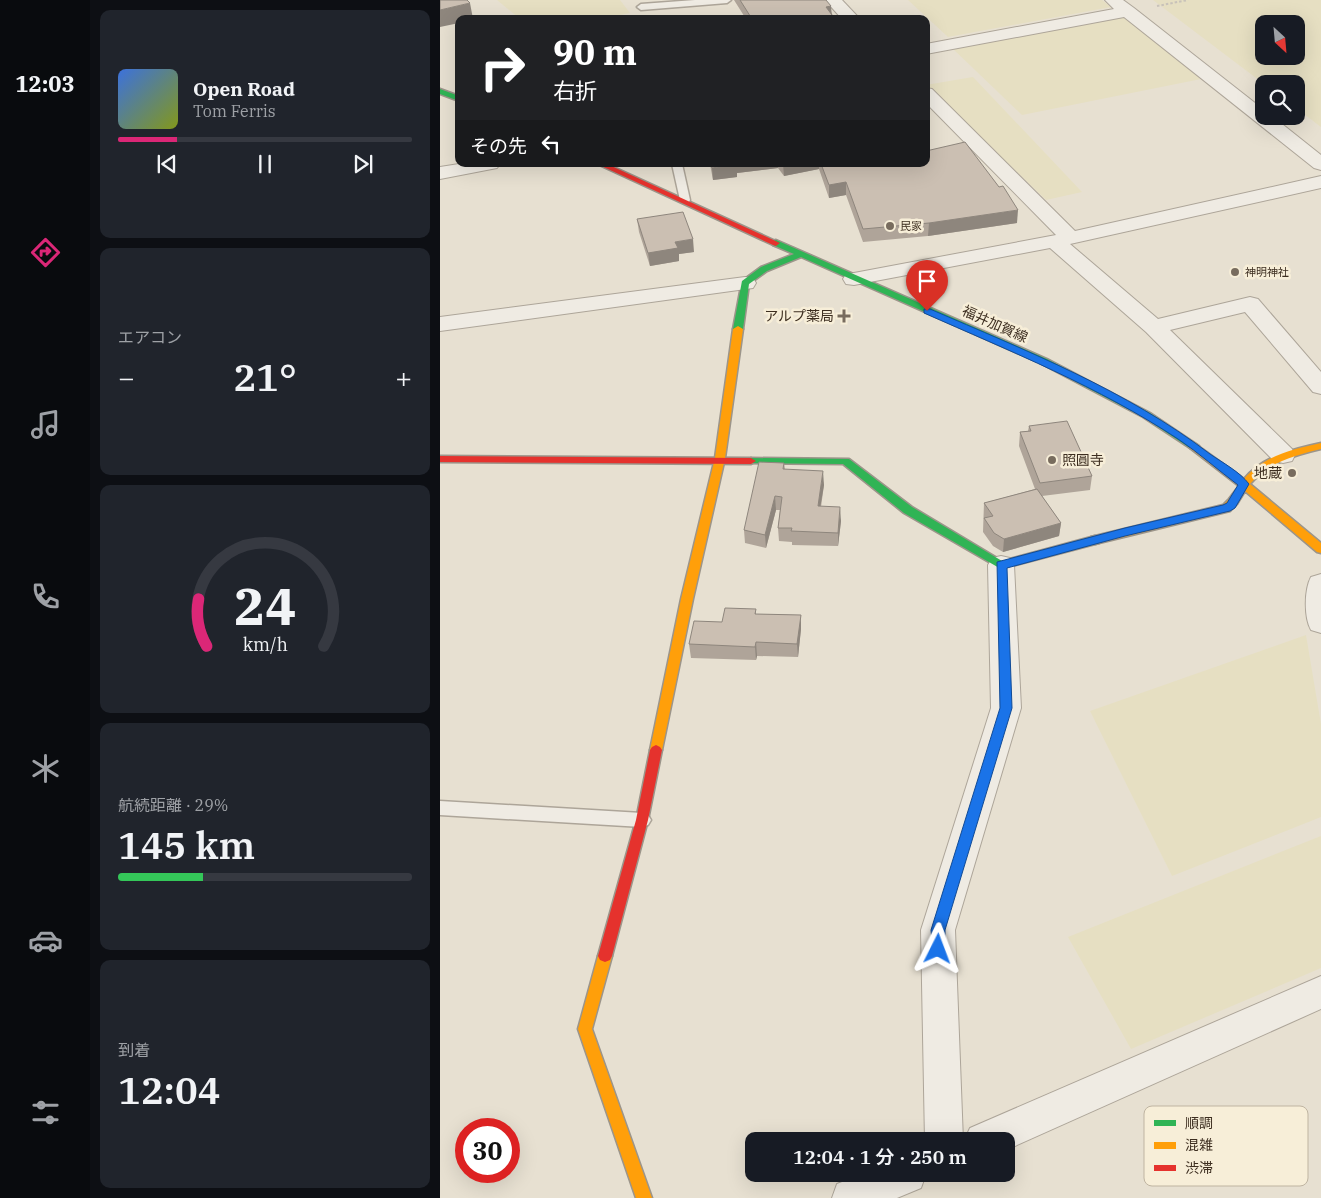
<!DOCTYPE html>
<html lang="ja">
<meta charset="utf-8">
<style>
:root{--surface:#171b24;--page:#20242c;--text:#f1f3f6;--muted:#9ea1a6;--line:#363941;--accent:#db2777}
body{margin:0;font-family:"IBM Plex Serif","Noto Sans JP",serif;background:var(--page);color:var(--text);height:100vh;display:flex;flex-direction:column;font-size:19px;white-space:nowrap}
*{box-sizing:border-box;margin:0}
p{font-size:16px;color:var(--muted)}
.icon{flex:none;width:28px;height:28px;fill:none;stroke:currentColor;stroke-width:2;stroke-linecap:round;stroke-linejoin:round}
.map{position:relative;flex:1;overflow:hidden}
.panel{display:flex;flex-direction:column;gap:10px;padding:10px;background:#0d0f14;width:350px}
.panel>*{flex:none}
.top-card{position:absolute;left:15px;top:15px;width:475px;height:152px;border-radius:10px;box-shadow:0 5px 20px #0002;background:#202124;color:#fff;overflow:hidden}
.needle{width:32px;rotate:154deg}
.tools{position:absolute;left:815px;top:15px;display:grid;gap:10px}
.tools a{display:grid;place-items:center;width:50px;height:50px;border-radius:10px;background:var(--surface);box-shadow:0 5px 20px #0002;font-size:25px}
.speed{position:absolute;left:15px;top:1118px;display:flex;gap:10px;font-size:25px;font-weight:700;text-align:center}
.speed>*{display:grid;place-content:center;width:65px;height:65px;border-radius:50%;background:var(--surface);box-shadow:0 5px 20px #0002;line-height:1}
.speed .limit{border:8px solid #d22;background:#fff;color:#111}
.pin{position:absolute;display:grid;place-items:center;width:42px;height:42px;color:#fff;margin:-51px -21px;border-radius:50% 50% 50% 0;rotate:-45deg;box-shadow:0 0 5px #0007}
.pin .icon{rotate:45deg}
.me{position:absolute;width:55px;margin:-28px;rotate:3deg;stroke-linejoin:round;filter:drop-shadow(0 0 4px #0008)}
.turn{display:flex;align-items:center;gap:18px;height:105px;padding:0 15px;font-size:22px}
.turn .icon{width:65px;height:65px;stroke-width:2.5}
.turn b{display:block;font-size:35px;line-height:42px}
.then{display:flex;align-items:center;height:48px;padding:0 15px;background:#0003;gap:10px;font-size:19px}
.big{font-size:38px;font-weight:600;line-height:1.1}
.panel .card{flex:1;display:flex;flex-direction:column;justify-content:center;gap:8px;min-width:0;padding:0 18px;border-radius:10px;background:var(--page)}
.panel .dial{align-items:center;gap:0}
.dial svg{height:130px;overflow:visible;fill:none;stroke:var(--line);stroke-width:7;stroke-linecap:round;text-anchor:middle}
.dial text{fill:var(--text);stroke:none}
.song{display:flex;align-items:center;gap:15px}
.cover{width:60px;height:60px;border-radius:8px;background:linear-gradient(135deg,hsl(220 70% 55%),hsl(70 70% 35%))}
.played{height:5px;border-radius:2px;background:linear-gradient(90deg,var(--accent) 20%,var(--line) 20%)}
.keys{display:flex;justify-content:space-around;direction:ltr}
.heat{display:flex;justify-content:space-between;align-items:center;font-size:28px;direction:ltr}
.charge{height:8px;border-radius:4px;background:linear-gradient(90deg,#34c759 29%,var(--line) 0)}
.trip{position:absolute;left:305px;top:1132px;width:270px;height:50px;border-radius:10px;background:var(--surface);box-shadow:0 5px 20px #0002;font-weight:600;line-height:50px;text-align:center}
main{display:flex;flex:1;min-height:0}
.menu{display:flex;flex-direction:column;width:90px;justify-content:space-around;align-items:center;background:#090b0e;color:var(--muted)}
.menu .icon{width:35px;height:35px}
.menu .current{color:var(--accent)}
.menu b{font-size:22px;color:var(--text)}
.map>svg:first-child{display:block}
</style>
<main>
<nav class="menu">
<b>12:03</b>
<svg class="icon current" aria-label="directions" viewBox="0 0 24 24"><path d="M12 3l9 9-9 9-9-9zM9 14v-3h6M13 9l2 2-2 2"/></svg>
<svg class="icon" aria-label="music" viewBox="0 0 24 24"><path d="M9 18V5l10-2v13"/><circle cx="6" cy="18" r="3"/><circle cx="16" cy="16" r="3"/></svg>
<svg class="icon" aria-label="phone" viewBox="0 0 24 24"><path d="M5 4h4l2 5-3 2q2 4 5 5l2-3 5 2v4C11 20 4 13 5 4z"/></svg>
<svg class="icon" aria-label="climate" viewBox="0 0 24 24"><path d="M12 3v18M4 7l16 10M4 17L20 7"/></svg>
<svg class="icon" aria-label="car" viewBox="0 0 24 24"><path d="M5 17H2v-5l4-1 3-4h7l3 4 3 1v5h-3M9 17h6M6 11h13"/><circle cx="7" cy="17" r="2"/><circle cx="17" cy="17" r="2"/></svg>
<svg class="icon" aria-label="filters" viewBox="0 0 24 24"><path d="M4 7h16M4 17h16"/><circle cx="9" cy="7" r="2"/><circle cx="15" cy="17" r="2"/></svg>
</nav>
<section class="panel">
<div class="card">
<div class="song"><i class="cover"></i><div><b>Open Road</b><p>Tom Ferris</p></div></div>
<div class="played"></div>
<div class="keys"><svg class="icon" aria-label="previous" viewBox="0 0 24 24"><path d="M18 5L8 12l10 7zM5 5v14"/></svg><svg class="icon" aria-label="pause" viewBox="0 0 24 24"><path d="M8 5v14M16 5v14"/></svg><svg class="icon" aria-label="next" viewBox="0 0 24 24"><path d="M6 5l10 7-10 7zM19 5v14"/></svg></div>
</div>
<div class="card"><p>エアコン</p>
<div class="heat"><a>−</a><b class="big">21°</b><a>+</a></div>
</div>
<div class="card dial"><svg viewBox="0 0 100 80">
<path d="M14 69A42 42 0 1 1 86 69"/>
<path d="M14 69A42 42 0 0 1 9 40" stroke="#db2777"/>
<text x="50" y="56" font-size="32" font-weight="700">24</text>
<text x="50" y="72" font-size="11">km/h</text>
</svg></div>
<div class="card"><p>航続距離 · 29%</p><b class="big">145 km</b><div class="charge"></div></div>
<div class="card"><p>到着</p><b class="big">12:04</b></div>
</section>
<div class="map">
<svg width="881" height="1198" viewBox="0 0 881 1198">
<rect width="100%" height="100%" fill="#e7e0d1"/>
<g fill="#e6dfc2" fill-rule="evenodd">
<polygon points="57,0 180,0 190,13 160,19 80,19"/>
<polygon points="468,0 662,0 671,7 508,37"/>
<path d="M713,0H881V127L856,108V84H824ZM824,24H856V56H824Z"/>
<polygon points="687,17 761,79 582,115 511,47"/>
<polygon points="533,77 642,192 606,200 486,85"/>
<polygon points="866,635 881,724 881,817 732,876 650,711"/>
<polygon points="881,836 881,968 691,1049 628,937"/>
</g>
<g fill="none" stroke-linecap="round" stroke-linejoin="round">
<defs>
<g id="lane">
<polygon points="255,0 291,0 287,3 201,10 197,7 201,4"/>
<polygon points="232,164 242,164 250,200 249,202 245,203 240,200"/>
<polygon points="0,801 202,813 208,815 211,820 208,825 202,827 0,815"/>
</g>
<g id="street">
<polygon points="385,0 402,0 420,19 402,19"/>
<polygon points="665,0 683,0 694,8 824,110 824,116 832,116 881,155 881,170 874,168 684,17 486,54 486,44 674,9"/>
<polygon points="486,88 492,89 635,231 881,176 881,188 630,244 718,319 810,297 818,299 881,372 881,394 873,392 805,312 730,330 852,449 855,455 852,461 843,463 834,461 706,332 610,248 414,285 406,284 403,279 406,274 414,273 616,235 486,103"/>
<polygon points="19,164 60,164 57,168 0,179 0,167"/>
<polygon points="305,277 313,278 316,283 313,288 0,331 0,317"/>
<polygon points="561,556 570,558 574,565 581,708 515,930 523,1141 485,1141 481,930 551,708 548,565 552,558"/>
<path d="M881,574V633L871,630C864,618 864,590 871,577Z"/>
<polygon points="881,976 881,1009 566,1150 566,1141 524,1141 530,1128"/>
<polygon points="422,1174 486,1174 481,1188 457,1198 392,1198 397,1184"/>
</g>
<g id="fast">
<polygon points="0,89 19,96 19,101 0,94"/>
<polygon points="336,240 607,359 710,413 759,446 758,448 750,448 703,417 600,363 361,257 327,271 309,284 303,329 298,332 295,331 293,329 302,281 321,267 354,254 333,245 333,241"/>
<polygon points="311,458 409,459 472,507 562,561 655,536 660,540 659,543 561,569 464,513 403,464 307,463 306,461"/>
</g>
<g id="slow">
<polygon points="298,326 303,329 285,458 253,599 222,750 220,753 216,755 212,753 210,750 241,599 275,458 293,329"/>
<path d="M754,443L804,479C823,456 853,449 881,443V449C855,455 828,463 810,484L881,543V553L877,552L805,491L797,504L790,511L655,544L651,543L650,540L651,537L783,505L789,499L799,486L750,448L749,446L750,444Z"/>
<polygon points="165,950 170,952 172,956 152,1029 212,1198 196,1198 138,1029 158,956 160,952"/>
</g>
<g id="jam">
<polygon points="157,164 167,164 340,243 336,246 333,245"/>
<polygon points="0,456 311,458 316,461 311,464 0,462"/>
<polygon points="216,745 220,747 222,750 208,820 172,956 170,960 165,962 160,960 158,956 196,820 210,750 212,747"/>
</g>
</defs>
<use href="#lane" stroke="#ada599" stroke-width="3"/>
<use href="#street" stroke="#ada599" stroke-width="2"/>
<use href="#fast" stroke="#9c958a" stroke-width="3"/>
<use href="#slow" stroke="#9c958a" stroke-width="3"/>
<use href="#jam" stroke="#9c958a" stroke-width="3"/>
<polyline stroke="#c8c2b9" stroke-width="2" stroke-dasharray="2.5 2" stroke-linecap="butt" points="717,6 748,0"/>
<use href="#lane" fill="#efebe3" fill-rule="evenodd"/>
<use href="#street" fill="#efebe3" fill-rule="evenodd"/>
<use href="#fast" fill="#30b455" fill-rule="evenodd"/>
<use href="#slow" fill="#ff9f0a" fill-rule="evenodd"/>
<use href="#jam" fill="#e5322d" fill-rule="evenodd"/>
</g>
<g fill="#afa499">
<polygon points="294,0 386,0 392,14 395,19 306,19"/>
<polygon points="270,164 486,164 577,223 488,236 423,242 406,195 389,198 379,169 344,176 338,168 297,173 297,177 273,180"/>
<polygon points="197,219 254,252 239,254 239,261 210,266 199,232"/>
<polygon points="589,426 652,476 650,490 602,496 621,523 619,536 563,552 553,546 543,532 544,503 595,489 579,446 580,432 588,431"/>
<polygon points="344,463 345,469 384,485 381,507 401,521 398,546 352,545 352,542 339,541 338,528 340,510 336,510 326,548 305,543 304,530"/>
<polygon points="316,609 316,614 361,615 361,629 358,657 317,656 316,660 251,658 249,644 282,622"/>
</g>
<g fill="#8e867d">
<polygon points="30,3 33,19 19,19 19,23 0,27 0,10"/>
<polygon points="391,6 392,18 386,7"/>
<polygon points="296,164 337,164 338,168 297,173 297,177 273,180 272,168"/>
<polygon points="343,164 379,164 379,169 344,176"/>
<polygon points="406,182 406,195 389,198 389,185"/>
<polygon points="578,210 577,223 488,236 489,223"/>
<polygon points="253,239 254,252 239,254 239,261 210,266 208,253 235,242"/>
<polygon points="383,471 384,485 378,520 378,506"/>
<polygon points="335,496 336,510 326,548 325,535"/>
<polygon points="400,507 401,521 398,546 398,533"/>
<polygon points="621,523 619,536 563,552 564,539"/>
<polygon points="361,615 361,629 358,657 357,644"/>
<polygon points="316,642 317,656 316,660 315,647"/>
</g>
<g fill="#cbbfb2" stroke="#8e867d">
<polygon points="0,0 27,0 30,3 0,10"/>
<polygon points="300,0 386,0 391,6 386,7 395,19 312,19"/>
<polygon points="258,16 260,19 222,19 222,18"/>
<polygon points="525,142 559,187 563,186 578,210 489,223 423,229 406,182 389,185 381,164 486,164 486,151"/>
<polygon points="271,164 296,164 272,168"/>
<polygon points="243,212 253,239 235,242 238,248 208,253 197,219"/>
<polygon points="627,421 652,476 600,483 580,432 591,431 589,426"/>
<polygon points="319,462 344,463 343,469 383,471 378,506 400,507 398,533 351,531 352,528 338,528 342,497 335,496 325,535 304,530"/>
<polygon points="597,489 621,523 564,539 554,533 544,518 553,516 544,503"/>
<polygon points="285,608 316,609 315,614 361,615 357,644 316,642 315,647 249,644 254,621 282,622"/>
</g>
<path fill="#1a73e8" stroke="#114b97" d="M484,309H490C587,351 686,390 770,454C783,463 800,472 809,484L795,508L790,511L685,536L567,568L572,708L505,930V949L503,953L498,955L493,953L491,930L560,708L557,562L685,528L783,505L787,503L798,485C778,470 759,453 738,439C659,387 570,351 484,313Z"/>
<g fill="#786c5e" stroke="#f7eed8" stroke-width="2">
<circle cx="450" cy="226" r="5"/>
<circle cx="795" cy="272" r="5"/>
<path d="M401.5 308.5h5v5h5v5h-5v5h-5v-5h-5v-5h5z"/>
<circle cx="612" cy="460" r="5"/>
<circle cx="852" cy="473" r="5"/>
</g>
<g text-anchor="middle" stroke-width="5" stroke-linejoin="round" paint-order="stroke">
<g font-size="11" fill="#3d2e20" stroke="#f7eed8" text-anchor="start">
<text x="460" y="230">民家</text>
<text x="805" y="276">神明神社</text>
</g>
<g font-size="14" fill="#3d2e20" stroke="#f7eed8" text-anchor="end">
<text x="394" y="321">アルプ薬局</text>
<text x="622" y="465" text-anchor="start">照圓寺</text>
<text x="842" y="478">地蔵</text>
</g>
<g font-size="14" fill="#3d2e20" stroke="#f7eed8">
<text transform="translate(555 324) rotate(24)" y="5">福井加賀線</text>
</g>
</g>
<rect x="704" y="1106" width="164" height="80" rx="8" fill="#f7eed8" stroke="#bfb4a1" stroke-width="1"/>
<rect x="714" y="1120" width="22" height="6" fill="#30b455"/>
<rect x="714" y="1142" width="22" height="7" fill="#ff9f0a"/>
<rect x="714" y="1165" width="22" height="6" fill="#e5322d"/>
<g font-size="14" fill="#3d2e20">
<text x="745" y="1128">順調</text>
<text x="745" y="1150">混雑</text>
<text x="745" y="1173">渋滞</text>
</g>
</svg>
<div class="tools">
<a><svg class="needle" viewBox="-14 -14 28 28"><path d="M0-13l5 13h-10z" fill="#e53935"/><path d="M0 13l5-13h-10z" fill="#9ea1a6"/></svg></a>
<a><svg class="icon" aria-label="search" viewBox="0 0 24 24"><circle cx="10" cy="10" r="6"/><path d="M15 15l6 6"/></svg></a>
</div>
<div class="speed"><div class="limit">30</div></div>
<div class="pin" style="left:487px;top:311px;background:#d93025"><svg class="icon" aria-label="arrive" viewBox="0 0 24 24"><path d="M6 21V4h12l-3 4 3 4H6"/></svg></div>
<svg class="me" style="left:498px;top:949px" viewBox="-20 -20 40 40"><path d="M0-17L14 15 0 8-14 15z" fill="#1a73e8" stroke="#fff" stroke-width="4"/></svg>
<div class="trip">12:04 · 1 分 · 250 m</div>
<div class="top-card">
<div class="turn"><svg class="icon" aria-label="right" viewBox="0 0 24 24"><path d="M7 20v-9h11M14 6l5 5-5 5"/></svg><div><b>90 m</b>右折</div></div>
<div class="then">その先<svg class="icon" aria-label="left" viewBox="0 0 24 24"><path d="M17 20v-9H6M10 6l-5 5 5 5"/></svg></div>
</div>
</div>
</main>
